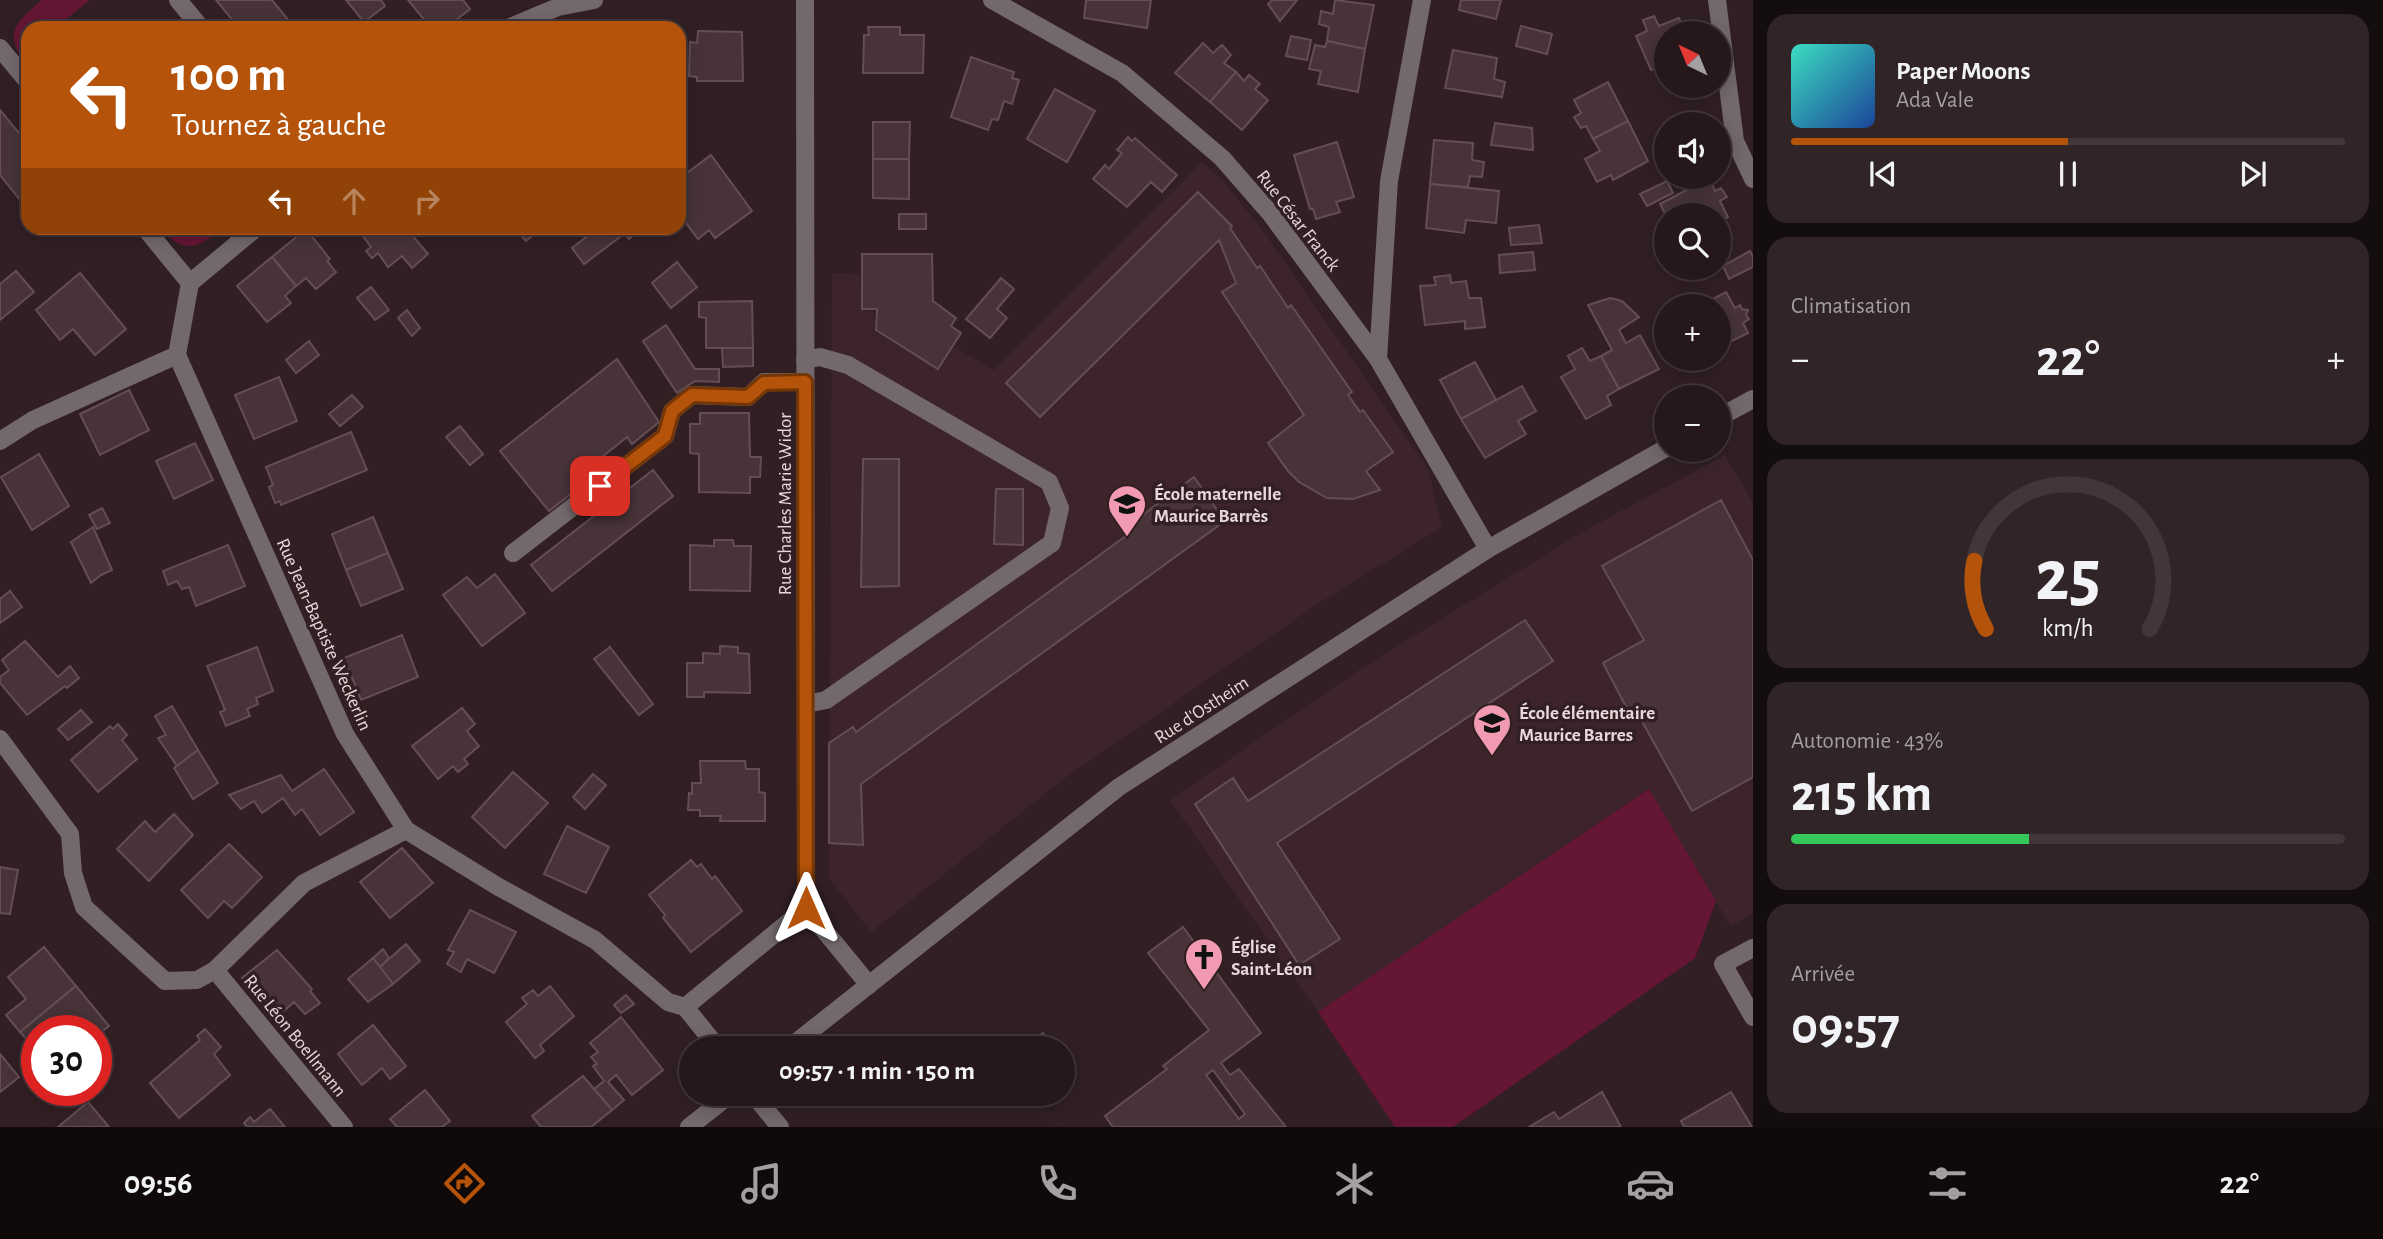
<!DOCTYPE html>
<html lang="fr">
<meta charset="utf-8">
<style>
:root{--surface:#25171a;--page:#312427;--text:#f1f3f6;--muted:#a39fa2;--line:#423639;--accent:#b45309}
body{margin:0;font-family:"Alegreya Sans",sans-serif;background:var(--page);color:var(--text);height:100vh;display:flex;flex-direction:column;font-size:26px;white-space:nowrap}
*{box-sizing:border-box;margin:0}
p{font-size:23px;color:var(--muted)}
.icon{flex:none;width:38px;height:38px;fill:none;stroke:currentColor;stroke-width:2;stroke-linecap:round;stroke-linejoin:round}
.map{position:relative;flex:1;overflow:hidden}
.panel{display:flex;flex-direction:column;gap:14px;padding:14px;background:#140d0e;width:630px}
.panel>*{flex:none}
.top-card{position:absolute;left:21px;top:21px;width:665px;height:214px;border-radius:21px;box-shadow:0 4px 18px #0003,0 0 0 2px var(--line);background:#b45309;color:#fff;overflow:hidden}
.needle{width:46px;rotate:317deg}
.tools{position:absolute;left:1654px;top:21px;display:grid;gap:14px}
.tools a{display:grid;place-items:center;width:77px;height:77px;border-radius:50%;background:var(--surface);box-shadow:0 4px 18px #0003,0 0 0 2px var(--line);font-size:35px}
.speed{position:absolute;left:21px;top:1015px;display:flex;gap:14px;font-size:35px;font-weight:700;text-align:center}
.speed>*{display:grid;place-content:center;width:91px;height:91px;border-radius:50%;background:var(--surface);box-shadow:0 4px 18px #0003,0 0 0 2px var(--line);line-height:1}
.speed .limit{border:10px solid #d22;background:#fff;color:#111}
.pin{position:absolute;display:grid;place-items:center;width:60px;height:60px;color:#fff;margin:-30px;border-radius:14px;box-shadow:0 4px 10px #0006}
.me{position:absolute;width:77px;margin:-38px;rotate:0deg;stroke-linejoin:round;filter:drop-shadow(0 0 5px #0008)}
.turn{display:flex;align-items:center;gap:24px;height:147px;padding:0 35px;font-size:32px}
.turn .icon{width:91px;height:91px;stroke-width:2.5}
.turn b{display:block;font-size:49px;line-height:60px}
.lanes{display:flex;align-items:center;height:66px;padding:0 35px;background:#0003;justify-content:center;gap:35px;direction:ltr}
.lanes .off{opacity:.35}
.big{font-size:52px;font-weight:700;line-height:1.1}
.panel .tile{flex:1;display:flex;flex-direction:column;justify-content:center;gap:10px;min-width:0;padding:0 24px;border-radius:21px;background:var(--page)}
.panel .dial{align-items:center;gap:0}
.dial svg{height:182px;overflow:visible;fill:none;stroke:var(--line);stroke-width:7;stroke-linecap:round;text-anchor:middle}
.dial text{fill:var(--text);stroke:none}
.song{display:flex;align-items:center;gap:21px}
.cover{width:84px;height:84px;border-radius:10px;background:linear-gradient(135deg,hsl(170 70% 55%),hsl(220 70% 35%))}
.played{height:7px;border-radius:4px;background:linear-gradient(90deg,var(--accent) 50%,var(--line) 50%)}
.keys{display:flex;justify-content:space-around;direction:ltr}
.heat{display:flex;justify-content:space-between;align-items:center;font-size:38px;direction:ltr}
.charge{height:10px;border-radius:5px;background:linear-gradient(90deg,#34c759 43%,var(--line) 0)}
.trip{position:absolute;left:679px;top:1036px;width:396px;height:70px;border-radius:35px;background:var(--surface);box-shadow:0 4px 18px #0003,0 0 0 2px var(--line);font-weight:700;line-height:70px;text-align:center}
.menu{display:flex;height:112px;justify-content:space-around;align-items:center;background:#0f090a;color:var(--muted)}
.menu .icon{width:49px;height:49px}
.menu .current{color:var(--accent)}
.menu b{font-size:32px;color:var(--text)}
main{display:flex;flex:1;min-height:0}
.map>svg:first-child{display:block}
</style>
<main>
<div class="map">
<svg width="1753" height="1127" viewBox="0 0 1753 1127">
<rect width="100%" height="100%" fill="#311f23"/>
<g fill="#3d242b">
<polygon points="1202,162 1224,182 1264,232 1428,469 1442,527 1316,605 1065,778 871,932 829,878 832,273 860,274 861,310 874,311 875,332 939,370 954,347 994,370"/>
<polygon points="1725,455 1753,503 1753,914 1731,926 1648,790 1318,1012 1170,800 1362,668 1584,531"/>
</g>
<g fill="#661635">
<path d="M42,0H90L55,28H28V66C2,34 15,23 42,0Z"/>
<path d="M161,228H223C198,248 184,256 161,228Z"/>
<polygon points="1649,789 1716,901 1695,958 1453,1127 1395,1127 1318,1012"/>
</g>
<g fill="#473338" stroke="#644e54" stroke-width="2" fill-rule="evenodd">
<polygon points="216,0 272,0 295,28 239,28"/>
<polygon points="346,0 381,0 385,6 364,22"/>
<polygon points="408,0 463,0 470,9 446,28 431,28"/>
<polygon points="1086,0 1151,0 1147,28 1084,18"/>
<polygon points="1272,0 1297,0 1280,21 1268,4"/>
<polygon points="1335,0 1374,5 1365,49 1327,41 1329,27 1319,24 1321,11 1333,14"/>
<polygon points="1461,0 1501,0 1496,19 1459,10"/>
<polygon points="1654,16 1659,26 1679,18 1685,33 1666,33 1666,64 1651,70 1636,36 1647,31 1643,20"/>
<polygon points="1521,26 1552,34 1547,54 1516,46"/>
<polygon points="868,27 900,27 900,35 924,35 923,73 863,73 864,35 869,35"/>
<polygon points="698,31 742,32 743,81 697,81 697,77 689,76 690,42 697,43"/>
<polygon points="1291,36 1311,40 1307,60 1286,56"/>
<polygon points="1327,41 1365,49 1358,92 1318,84 1321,71 1309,69 1315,45 1325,47"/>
<polygon points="1203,43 1213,53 1222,45 1231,55 1224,63 1236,72 1210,102 1175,73"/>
<polygon points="1453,50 1497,58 1494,79 1505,82 1502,97 1445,88"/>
<polygon points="971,57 1014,72 1012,78 1019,80 1012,104 1004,101 998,120 992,119 988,130 951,117"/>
<polygon points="1236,72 1244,81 1249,75 1260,84 1255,89 1268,100 1242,130 1210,102"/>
<polygon points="1608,82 1628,121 1593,139 1586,126 1581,128 1574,117 1581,113 1574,100"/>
<polygon points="1055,89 1095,111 1067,162 1027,139"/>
<polygon points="0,110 28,144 28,210 0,175"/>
<polygon points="1628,121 1648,161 1613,180 1611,175 1597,182 1585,159 1600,151 1593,139"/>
<polygon points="873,122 910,122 909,159 873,159"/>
<polygon points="1495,123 1532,128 1533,150 1491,145"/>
<polygon points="1128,137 1132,141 1135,138 1177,175 1162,192 1151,182 1127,207 1093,179 1105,165 1109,169 1122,153 1117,150"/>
<polygon points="1434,140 1473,143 1472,160 1484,162 1482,177 1470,176 1468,187 1430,184"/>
<polygon points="1337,142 1354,197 1336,202 1340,212 1316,219 1313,209 1310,209 1294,155"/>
<polygon points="711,155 752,211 715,238 709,230 698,239 679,214 679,194 682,191 679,188 679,179"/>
<polygon points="873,159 909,159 909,199 873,198"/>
<polygon points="1709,178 1715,191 1721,188 1727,197 1720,201 1728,217 1718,222 1718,215 1666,215 1660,204"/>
<polygon points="1667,181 1673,193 1647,206 1640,194"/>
<polygon points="1430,184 1499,191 1496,223 1466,220 1464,233 1426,228"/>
<polygon points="1198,192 1232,226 1230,228 1257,268 1260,266 1288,308 1291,305 1352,392 1348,395 1360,412 1363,410 1393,452 1366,471 1380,490 1353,499 1327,498 1299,482 1288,471 1268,443 1304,415 1222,292 1236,283 1219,240 1040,417 1006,383"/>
<rect x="899" y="214" width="27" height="15"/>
<polygon points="1539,225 1542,243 1511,245 1509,228"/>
<polygon points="364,228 406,228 428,254 412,268 402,256 388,267 378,253 372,258 366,251 371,247 359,231"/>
<polygon points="514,228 542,228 526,241"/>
<polygon points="598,228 643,228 629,239 624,234 584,264 572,248"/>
<polygon points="306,229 330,259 327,261 336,272 316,289 306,278 296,286 272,257"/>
<polygon points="1750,251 1753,257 1753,267 1729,279 1723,266"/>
<polygon points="1533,252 1535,270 1500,273 1499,255"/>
<polygon points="862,254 932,254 933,301 956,318 951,326 961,333 938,369 876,330 877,309 862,309"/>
<polygon points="272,257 296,286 285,296 291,303 267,322 237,286"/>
<polygon points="677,262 697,287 671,308 652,283"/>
<polygon points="16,271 34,292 0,320 0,284"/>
<polygon points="80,273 126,329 95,355 73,329 60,340 36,310"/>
<polygon points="1450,275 1451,283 1466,281 1469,298 1481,298 1485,327 1465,329 1465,321 1425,325 1420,286 1436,285 1434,277"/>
<polygon points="1001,278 1014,289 997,309 1007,318 990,338 966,319"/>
<polygon points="371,287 389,310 375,320 357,298"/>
<polygon points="1726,292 1735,308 1740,305 1742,309 1748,310 1746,315 1749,319 1743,323 1748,333 1718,348 1718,306 1700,306"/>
<polygon points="1610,298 1622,301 1639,317 1619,330 1626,343 1640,335 1659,369 1619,389 1601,356 1612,350 1588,305"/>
<polygon points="752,301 753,348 706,348 706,318 699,317 699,302"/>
<polygon points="407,310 420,328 412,336 398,318"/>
<polygon points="666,325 695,369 719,369 719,382 695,381 677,393 643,341"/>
<polygon points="309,341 319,355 296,373 286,360"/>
<polygon points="722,348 753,348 753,366 723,367"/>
<polygon points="1582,348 1590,361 1601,356 1619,389 1607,396 1611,405 1586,419 1561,377 1575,369 1568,356"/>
<polygon points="617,359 659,422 632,444 627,437 582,473 589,480 549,511 500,451"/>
<polygon points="1475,362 1496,400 1461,419 1440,380"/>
<polygon points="279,377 297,421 254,439 235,395"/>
<polygon points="1522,386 1536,411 1518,421 1526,434 1485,458 1461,419"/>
<polygon points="129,390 149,430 100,455 80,414"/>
<polygon points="352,395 363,407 340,426 329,414"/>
<polygon points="700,413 749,413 750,457 761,457 760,477 750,477 750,493 699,492 699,454 690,453 690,424 700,424"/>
<polygon points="460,426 483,454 470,465 446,437"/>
<polygon points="351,432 367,470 281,505 280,501 275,503 269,487 273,485 266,467"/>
<polygon points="195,443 213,480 174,499 156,461"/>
<polygon points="39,454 69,506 32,530 1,477"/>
<polygon points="863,459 899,459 899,586 861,587"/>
<polygon points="653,470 673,496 552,591 531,565"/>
<polygon points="1194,477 1225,521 861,784 863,845 829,843 829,743 853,727 856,732 1130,533 1125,528"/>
<polygon points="996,489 1023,489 1023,545 994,544"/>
<polygon points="1721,500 1753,560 1753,777 1692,811 1639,716 1633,720 1603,663 1644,640 1602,566"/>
<polygon points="102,508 110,523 97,529 89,515"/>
<polygon points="373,517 388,553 346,570 332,534"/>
<polygon points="93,527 112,570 101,575 91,583 71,542"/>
<polygon points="714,540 733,540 734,546 751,546 750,591 690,590 690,545 714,546"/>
<polygon points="228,545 245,586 196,606 189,587 182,589 177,581 168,585 163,571"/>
<polygon points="388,553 403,589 361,606 346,570"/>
<polygon points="495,574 525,613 482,646 443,595 467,577 477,588"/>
<polygon points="10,591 22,607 0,623 0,599"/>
<polygon points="1525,620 1553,661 1277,843 1340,939 1299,965 1195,804 1233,778 1248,801"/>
<polygon points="402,635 418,677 361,700 344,658"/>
<polygon points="25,641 58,677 70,666 79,678 67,688 65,686 27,715 0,683 0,677 9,670 2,660"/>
<polygon points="720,646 738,647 738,653 749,654 750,693 704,692 704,697 687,697 687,663 703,663 703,653 720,654"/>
<polygon points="257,647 273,691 256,698 258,704 247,709 250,716 226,726 220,712 225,710 207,666"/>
<polygon points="610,647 653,704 639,715 594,659"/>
<polygon points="172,706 198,750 177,766 158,738 166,735 155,716"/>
<polygon points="462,708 475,724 467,731 479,746 464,759 468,764 458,772 453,766 438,779 412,746"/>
<polygon points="81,710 92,722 68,740 58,729"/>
<polygon points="118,724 127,735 122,740 137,759 98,792 71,760 110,726 113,729"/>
<polygon points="198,750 218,783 193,799 174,768"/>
<polygon points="700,761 745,761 746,769 759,769 759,792 765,793 765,821 720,821 721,816 700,816 700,810 688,810 689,793 692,794 692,783 701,783"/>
<polygon points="324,769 354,812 320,835 302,809 295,815 283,798 262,813 254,801 241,809 229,795 281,775 292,791"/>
<polygon points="513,772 548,803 505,848 472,817"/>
<polygon points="593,774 606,785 585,809 573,797"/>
<polygon points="174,814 193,835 149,881 117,849 145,821 155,832"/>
<polygon points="567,826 609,847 586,893 544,874"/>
<polygon points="229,844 262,877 232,908 224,901 208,918 181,890"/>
<polygon points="402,848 433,883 390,918 360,882"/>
<polygon points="691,860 697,867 701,864 712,879 715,876 742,911 691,952 663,918 665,915 649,895"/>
<polygon points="0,867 18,870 10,914 0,913"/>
<polygon points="470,910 516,932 494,973 467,959 461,972 447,964 454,952 448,950"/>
<path d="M1183,927L1261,1033L1221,1063L1230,1075L1239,1069L1286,1127H1113L1105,1116L1167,1069L1163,1066L1209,1030L1148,953ZM1213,1070L1245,1114L1239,1119L1206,1075Z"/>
<polygon points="406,944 420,961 393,984 380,967"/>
<polygon points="44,947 76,986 20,1032 6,1015 26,999 8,977"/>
<polygon points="383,949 389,958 380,967 373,958"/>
<polygon points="277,950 312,989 310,991 320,1003 305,1014 294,1002 276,1018 242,978"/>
<polygon points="373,958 393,984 368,1002 348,979"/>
<polygon points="76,986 109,1026 96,1036 96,1031 37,1031 37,1052 20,1032"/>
<polygon points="550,986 574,1016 540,1045 544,1051 535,1058 506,1022 527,1004 522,998 533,990 538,996"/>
<polygon points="626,995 634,1004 621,1013 614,1005"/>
<polygon points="621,1017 663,1070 632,1095 616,1075 608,1082 624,1100 612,1110 594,1089 604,1081 593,1066 597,1064 591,1057 598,1052 590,1043"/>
<polygon points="373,1025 406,1066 390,1079 382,1068 362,1085 338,1054"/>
<polygon points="205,1029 221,1047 214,1054 230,1075 179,1118 150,1083 200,1040 197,1036"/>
<polygon points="1043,1033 1055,1048 1022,1048"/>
<polygon points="0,1054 19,1077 0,1092"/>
<polygon points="583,1076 612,1110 591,1127 541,1127 532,1116"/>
<polygon points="425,1090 450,1121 442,1127 397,1127 390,1119"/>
<polygon points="1602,1092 1621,1127 1529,1127 1554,1112 1559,1119"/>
<polygon points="1731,1092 1752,1127 1684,1127 1681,1121"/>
<polygon points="88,1102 109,1127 58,1127"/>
<polygon points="270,1109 285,1127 247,1127 244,1123 250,1117 254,1122"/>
</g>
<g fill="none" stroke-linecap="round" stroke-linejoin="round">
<g stroke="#73686b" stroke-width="18">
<polyline points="178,0 201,28"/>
<polyline points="805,0 806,908 869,985"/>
<polyline points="992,0 1122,73 1222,158 1270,213 1378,359 1488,549"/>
<polyline points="1717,0 1735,141 1753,179"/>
<polyline points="508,28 558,7 594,0"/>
<polyline points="0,48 28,82"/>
<polyline points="145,228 190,283 256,228"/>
<polyline points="190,283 177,355 345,734 406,830 497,886 595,940 668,1002 685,1007 718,1048"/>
<polyline points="1378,359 1389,181 1422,0"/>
<polyline points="805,360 820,357 848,365 1049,482 1060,508 1052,543 826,700 806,704"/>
<polyline points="1718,418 1753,399"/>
<polyline points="0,441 33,420 177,355"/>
<polyline points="513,553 665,436 672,411 692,395 748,397 764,382 805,382"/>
<polyline points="0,739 70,834 73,873 84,907 165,981 197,980 215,970 344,1127"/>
<polyline points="1753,948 1723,964 1753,1017"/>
<polyline points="215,970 304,883 406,830"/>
<polyline points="685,1007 806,908"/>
<polyline points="789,1048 1119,787 1488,549 1666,448"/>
<polyline points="753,1094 780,1127"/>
<polyline points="689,1127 731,1094"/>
</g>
</g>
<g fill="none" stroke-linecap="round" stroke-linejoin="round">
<defs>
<polyline id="route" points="600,486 665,436 672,411 692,395 748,397 764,383 805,382 806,908"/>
</defs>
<use href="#route" stroke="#753606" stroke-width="18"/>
<use href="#route" stroke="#b45309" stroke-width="12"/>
</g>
<defs>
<symbol id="school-pin" viewBox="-11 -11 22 30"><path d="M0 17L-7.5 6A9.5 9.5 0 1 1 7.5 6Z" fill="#f19ab2" stroke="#311f23"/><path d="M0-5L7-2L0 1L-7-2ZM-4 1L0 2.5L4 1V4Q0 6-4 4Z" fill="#111"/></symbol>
<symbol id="church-pin" viewBox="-11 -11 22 30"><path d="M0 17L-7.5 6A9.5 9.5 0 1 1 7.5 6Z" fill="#f19ab2" stroke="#311f23"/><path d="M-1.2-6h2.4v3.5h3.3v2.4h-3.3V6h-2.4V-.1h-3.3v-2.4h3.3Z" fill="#111"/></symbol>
</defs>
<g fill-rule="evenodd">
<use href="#school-pin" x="1105" y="482" width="44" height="60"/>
<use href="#school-pin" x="1470" y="701" width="44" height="60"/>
<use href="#church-pin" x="1182" y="935" width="44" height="60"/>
</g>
<g text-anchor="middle" stroke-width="7" stroke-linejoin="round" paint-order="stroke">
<g font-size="19" fill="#e5d7da" stroke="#311f23">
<text transform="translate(1299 220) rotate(52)" y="7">Rue César Franck</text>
<text transform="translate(784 504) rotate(-90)" y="7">Rue Charles Marie Widor</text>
<text transform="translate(325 634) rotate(66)" y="7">Rue Jean-Baptiste Weckerlin</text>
<text transform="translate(1201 709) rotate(-33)" y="7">Rue d'Ostheim</text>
<text transform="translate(296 1035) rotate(51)" y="7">Rue Léon Boellmann</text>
</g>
<g font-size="19" font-weight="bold" fill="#e5d7da" stroke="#311f23" text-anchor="start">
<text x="1154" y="500">École maternelle<tspan x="1154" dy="22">Maurice Barrès</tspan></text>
<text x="1519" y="719">École élémentaire<tspan x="1519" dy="22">Maurice Barres</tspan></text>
<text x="1231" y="953">Église<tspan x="1231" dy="22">Saint-Léon</tspan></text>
</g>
</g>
</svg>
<div class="tools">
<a><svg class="needle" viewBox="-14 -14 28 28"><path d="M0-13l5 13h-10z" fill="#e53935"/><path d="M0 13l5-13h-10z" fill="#a39fa2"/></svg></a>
<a><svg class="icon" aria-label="sound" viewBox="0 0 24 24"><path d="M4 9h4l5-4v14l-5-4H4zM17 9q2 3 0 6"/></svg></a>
<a><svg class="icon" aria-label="search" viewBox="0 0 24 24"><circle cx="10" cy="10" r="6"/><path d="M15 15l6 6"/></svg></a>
<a>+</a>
<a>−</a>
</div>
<div class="speed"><div class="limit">30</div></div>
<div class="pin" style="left:600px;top:486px;background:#d93025"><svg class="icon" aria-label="arrive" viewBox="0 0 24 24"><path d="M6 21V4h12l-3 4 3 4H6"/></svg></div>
<svg class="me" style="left:806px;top:908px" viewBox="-20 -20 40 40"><path d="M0-17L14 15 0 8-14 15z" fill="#b45309" stroke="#fff" stroke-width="4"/></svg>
<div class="trip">09:57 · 1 min · 150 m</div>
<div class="top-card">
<div class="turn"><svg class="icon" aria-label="left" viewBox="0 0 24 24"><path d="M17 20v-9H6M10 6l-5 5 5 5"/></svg><div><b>100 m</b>Tournez à gauche</div></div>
<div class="lanes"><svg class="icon" aria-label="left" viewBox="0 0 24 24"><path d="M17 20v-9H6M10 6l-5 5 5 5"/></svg><svg class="icon off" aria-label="ahead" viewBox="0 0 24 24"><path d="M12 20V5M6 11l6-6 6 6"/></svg><svg class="icon off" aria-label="right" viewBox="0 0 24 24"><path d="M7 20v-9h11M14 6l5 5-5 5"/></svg></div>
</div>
</div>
<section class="panel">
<div class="tile">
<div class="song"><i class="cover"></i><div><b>Paper Moons</b><p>Ada Vale</p></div></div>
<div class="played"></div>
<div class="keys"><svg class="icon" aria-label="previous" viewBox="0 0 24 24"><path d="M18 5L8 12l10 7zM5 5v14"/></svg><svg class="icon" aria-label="pause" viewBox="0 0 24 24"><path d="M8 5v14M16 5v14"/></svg><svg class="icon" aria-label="next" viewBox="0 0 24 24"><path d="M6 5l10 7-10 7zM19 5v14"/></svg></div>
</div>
<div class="tile"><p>Climatisation</p>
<div class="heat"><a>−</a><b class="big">22°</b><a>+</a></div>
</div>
<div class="tile dial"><svg viewBox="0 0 100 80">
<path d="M14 69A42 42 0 1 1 86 69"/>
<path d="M14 69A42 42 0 0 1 9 39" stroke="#b45309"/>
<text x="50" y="56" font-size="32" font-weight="700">25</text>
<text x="50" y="72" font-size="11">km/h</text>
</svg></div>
<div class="tile"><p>Autonomie · 43%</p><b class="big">215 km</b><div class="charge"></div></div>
<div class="tile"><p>Arrivée</p><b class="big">09:57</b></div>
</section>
</main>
<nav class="menu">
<b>09:56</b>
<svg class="icon current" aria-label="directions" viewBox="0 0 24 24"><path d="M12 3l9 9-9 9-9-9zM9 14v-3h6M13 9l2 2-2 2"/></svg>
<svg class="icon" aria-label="music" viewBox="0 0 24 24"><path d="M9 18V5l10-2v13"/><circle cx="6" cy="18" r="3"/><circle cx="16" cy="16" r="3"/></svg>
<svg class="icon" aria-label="phone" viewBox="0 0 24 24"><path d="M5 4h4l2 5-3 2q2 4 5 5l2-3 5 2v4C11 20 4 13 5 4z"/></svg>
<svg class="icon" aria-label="climate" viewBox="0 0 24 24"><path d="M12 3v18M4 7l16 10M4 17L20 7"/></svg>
<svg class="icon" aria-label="car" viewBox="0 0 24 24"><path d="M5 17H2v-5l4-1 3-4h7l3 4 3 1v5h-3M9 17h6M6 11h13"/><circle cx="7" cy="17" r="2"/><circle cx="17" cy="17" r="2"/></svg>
<svg class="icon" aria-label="filters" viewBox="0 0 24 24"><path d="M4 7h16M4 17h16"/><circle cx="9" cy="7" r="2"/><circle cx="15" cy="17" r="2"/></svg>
<b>22°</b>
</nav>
